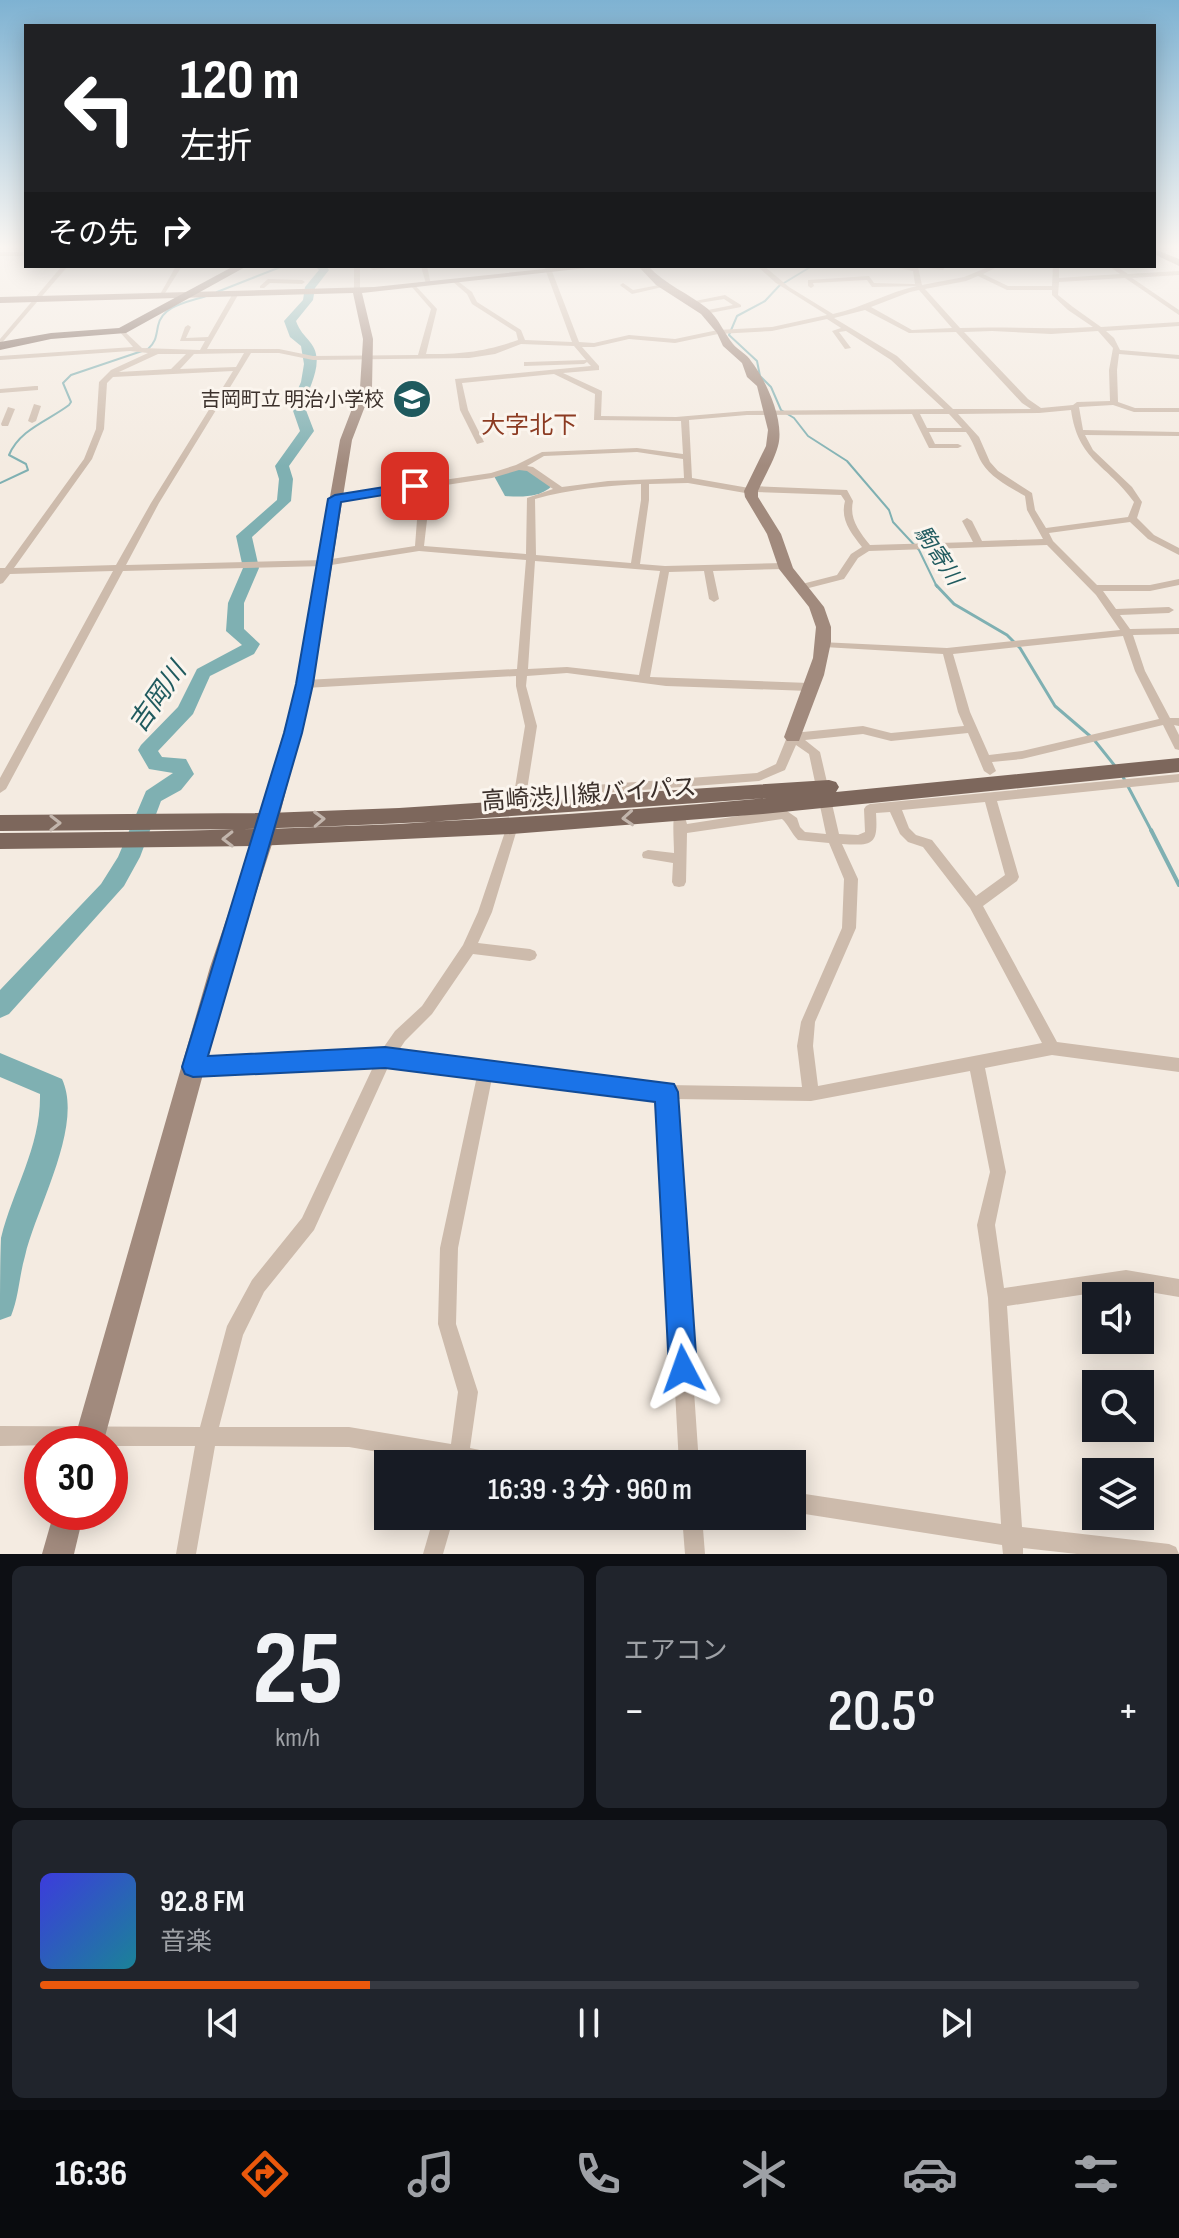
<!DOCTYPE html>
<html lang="ja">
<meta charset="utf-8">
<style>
:root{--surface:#171b24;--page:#20242c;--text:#f1f3f6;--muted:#9ea1a6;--line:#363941;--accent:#ea580c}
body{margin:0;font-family:"Sofia Sans Condensed","Noto Sans JP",sans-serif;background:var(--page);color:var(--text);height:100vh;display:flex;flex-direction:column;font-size:30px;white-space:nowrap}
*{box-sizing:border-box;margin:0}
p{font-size:26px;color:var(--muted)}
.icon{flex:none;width:44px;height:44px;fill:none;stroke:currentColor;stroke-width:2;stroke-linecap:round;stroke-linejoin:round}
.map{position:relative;height:1554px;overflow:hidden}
.drawer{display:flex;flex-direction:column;gap:12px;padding:12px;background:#0d0f14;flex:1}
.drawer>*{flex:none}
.banner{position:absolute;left:24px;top:24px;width:1132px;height:244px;border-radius:0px;box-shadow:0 4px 20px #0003;background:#202124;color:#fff;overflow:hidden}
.tools{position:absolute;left:1082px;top:1282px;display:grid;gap:16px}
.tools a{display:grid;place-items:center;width:72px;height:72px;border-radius:0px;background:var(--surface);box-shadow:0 4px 20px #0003;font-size:40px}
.speed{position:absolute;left:24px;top:1426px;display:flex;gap:16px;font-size:40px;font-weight:700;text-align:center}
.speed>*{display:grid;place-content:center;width:104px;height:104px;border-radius:50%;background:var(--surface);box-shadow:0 4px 20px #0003;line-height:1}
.speed .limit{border:12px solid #d22;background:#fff;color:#111}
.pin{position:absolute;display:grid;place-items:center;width:68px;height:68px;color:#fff;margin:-34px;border-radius:16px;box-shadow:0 4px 12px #0006}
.me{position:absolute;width:88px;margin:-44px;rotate:356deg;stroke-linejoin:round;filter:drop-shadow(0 0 6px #0008)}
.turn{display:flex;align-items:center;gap:28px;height:168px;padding:0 24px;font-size:36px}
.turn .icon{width:104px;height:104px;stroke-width:2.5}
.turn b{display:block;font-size:56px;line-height:68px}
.then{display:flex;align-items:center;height:76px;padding:0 24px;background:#0003;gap:16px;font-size:30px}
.big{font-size:60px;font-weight:600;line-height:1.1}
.drawer .tile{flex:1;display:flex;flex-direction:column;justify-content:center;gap:12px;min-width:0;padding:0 28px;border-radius:12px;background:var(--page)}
.drawer .dial{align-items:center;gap:0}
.dial b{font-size:104px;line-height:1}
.song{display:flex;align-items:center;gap:24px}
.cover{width:96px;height:96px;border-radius:12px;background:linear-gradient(135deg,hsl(240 70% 55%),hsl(190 70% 35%))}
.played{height:8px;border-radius:4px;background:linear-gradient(90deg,var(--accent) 30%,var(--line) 30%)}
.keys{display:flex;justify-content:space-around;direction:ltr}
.heat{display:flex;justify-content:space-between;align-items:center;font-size:44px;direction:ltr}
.drawer .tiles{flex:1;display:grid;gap:12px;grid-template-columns:1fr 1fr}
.tile:last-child{grid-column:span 2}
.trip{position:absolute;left:374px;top:1450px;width:432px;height:80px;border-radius:0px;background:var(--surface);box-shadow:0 4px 20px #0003;font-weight:600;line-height:80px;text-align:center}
.tab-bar{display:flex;height:128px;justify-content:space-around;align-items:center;background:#090b0e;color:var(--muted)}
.tab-bar .icon{width:56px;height:56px}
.tab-bar .current{color:var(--accent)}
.tab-bar b{font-size:36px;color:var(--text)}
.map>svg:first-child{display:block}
</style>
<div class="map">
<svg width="1179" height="1554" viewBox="0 0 1179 1554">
<rect width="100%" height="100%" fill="#f4ebe1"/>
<path fill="#7fb0b2" d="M522,468L529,470L552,486C539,498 521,497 505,496L494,476Z"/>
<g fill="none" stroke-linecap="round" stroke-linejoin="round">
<g stroke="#7fb0b2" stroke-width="2">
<polyline points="812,266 779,286 765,301 737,316 729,335 757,361 760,376 771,387 781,410 794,418 808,436 847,461 889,510 893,522 919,550 937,587"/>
<polyline points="217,292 283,266"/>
<path d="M0,483L28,470L26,464L9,455C20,429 48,421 69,405L71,402L63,383L71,375L148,349C156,342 156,336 158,326C162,305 189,302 206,296"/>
</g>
<g stroke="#7fb0b2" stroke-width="3">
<polyline points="936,585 954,604 1007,635 1020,648 1055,706 1090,736"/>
<polyline points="1095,741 1115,766"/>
<polyline points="1122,775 1152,832"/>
</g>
<polyline stroke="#7fb0b2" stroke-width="4" points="1151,830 1179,885"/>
<g fill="#7fb0b2" fill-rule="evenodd">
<path d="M315,266H326L329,270L315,288L313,300L296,321C300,332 304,334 310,342C326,361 309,386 304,405L314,431L289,466L293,479L291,501L252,537L259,568L244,603V629L260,644L254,654L210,676L193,714L158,751L162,757L186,759L194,774L181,790L161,801L140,857L124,886L9,1014L0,1018V990L101,884L118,857L146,791L173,773L149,769L138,750L141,745L178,707L197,669L242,645L226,631L228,603L243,568L236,536L277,500L279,479L275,466L300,431L291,405L301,382L304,364L301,346L290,337L284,321L303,300L305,287L319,270Z"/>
<path d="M0,1053L62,1079C84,1126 36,1208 25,1256C19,1277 19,1296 11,1316L0,1320C0,1295 0,1263 1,1238C13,1189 41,1147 40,1094L0,1077Z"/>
</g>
<g fill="#cdbbac" fill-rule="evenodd">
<rect x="0" y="252" width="26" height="4"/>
<polygon points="62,266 68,266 0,345 0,339"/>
<polygon points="176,266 182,266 162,298 158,298"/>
<polygon points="354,266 360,266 360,291 357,293 354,291"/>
<polygon points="375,266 402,266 373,270 370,268"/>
<polygon points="421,266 427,266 431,285 426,284"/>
<path d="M544,266H550L579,342L594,343L629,335L675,339L718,330L772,327L827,315L776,283L757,266H764L789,287L833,314C862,308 888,292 917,286L872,287L867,280L813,283L814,286L811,288L808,286V280L869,276L874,283L915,284L913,271L888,266L945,267L943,270L918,267L922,285L964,277L991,266H999L983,274L1008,286H1052L1053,266H1059V278L1120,274L1109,266H1116L1128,274L1179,271V275L1132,278L1179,310V315L1125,278L1059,282L1058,295L1073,307L1101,327L1179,322V326L1106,331L1114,338L1120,350L1179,355V359L1119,354L1117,370L1118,402L1135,408H1179V412H1134L1113,405L1079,407L1083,430L1179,432V436L1085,435L1093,450L1132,487L1142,502L1137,518L1154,535L1179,548V555L1148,539L1130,522L1049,533L1053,541L1097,585H1150L1179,579V585L1150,591H1103L1116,609L1169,607L1174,610L1169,613L1120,615L1130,629L1179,628V634L1133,635L1145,671L1170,718H1179V726L1174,725L1179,735V750L1175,749L1163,725L1022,759L992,762L996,771L990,775L984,771L968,733L891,741L863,734L805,740L820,752L839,834L858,835L865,832L864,809L866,806L870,804L1179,774V782L997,801L1019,877L1017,881L983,906L1057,1042L1179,1058V1072L1052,1055L985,1068L1006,1172L995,1225L1004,1288L1126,1270L1179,1279V1297L1126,1288L1007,1306L1022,1527L1169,1544L1176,1547L1179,1554H1077L1023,1548V1554H1003L1002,1545L792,1512V1492L1001,1524L988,1298L977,1225L990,1172L970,1071L811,1101L674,1099L699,1464H679L659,1098L492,1078L458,1248L456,1324L478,1392L470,1448L514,1457L517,1464H448L349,1447L215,1446L196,1554H176L195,1446H110V1444L0,1446V1426L200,1427L227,1326L252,1280L302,1218L374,1065L193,1074L188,1072L185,1067L188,1062L193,1060L381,1051L395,1031L422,1006L463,945L478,912L508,823H516L518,826L492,912L478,943L530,949L535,951L537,955L535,959L530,961L473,954L432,1014L405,1041L397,1053L666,1085L802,1087L797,1046L801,1022L842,928L844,879L829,843L798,840C791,833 788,824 782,819L687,833L686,882L684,886L679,887L674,886L672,882L673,863L643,858L642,855L643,852L648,850L674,853C674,841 672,822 675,811H683L687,824L784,809L797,818L800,827L805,832L826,834L809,754L796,745L785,770L759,781L525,799L523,803L519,804L513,800L525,726L516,686V676L305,688L300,684L305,680L517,669L526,560L419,551L325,566L123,571L6,789L0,793V778L113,571L10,574L3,583L0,584V568H5L84,459L96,429L99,382L111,370L148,353L130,351L0,360V356L133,347L119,331L122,329L142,348L200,350L205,341H180L185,327L188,325L191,327L186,338L208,337L232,295L235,293L238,295L207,349H279L313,356L418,355L431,309L411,286L414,284L437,309L426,354C462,354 483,352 518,340L516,332L472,304L467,294L452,281L455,279L472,292L477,302L521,330L525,340L572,342ZM978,276L1007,290H1052V295L1068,310L1093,327C1048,330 1004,326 960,328L925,289L966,281ZM919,290L952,328L912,330L871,307L910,292ZM865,310L909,333L956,332L1022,403L1031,409H953L897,356L834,318ZM827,319L841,328L832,331L845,349L851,348L839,332L846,331L891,360L944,409L747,411L676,417L601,416L602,391L563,373L599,370V366L582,347H594L629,339L675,343L718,334L772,331ZM992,331L1051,334L1098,331L1113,348L1109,370L1110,401L1077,402L1073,405L1041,408L1028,399L964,332ZM521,344L574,346L586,360L527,362H524V366L584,364L587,362L591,366L455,379L460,410L477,444L484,442L468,410L462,383L554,374L595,394L594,420L681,421L683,454L637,448L542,452L516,465L491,473L335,496L331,499L335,502L411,490L417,520L415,546L325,560L126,565L159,503L251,353H279L313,360L469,358L495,354ZM244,353L236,367L180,369L194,354ZM158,354H186L171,369L119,372ZM233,371L151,503L116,565L14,568L92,459L104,429L107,383L113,377ZM1071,410C1078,461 1107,464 1134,502L1128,517L1046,528L1035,510L1032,493L998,471L990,462L979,437L958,414L1039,413ZM912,414L929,448H958L962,446L958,444H935L929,432H966C974,442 976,453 982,463C991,478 1010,487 1025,496L1027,510L1043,539L982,541L972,521L967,518L962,521L973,542L870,545C859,531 849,519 853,501L847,490L753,486L749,488L692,478L689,420L747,415ZM920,414H949L962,428H927ZM637,452L683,459L684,478L608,481L562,487L533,467L527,466L544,456ZM519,470L527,471L553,489L527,498L526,554L424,546L427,520L420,489L492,478ZM688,483L751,494L755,492L841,495L845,501C840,520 851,533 862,547L851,554L837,575L798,585V589L801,590L844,579L858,558L869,551L1047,545L1096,595L1120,630L947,648L820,642L819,644L820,646L824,647L943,654L958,712L964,726L891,733L863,726L793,733L787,737L776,764L757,773L527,790L537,726L526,686L527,676L567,673L666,686L809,691L814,687L809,683L650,677L669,572L704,571L709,599L714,602L719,599L713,571L784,569L789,566L784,563L665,566L640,564L649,500V484ZM641,484V500L631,563L536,555L535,499C570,489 605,486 641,484ZM535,561L660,571L639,675L567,667L528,669ZM1123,636L1135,671L1159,719L1022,751L989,755L970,712L953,654ZM985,802L1005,875L976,896L932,840L916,835L909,828L902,810ZM890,812L900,834L908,842L923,847L970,908L1042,1043L818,1086L813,1046L815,1022L856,928L858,879L842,844C874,846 878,844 876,813ZM389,1065L477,1076L440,1248L438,1324L458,1392L451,1444L349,1427H219L243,1335L264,1292L314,1230Z"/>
<polygon points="268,279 302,280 305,282 302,284 270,283 264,288 260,288 260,286"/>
<polygon points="623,283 633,290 664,284 667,286 632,294 621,286 620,285"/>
<polygon points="725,295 741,305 741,307 705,314 703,313 703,311 733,305 724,299 693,304 690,302"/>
<polygon points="35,386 38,386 38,390 0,393 0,389"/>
<polygon points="34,404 41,406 36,421 32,423 28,421"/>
<polygon points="8,407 15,409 8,426 2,426 1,424"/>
<polygon points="434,1516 454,1516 443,1554 423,1554"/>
<polygon points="682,1516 702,1516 705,1554 685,1554"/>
</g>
<g fill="#a18a7d" fill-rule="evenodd">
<polygon points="1154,249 1179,259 1179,266 1154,254"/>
<polygon points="573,266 604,266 362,293 373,339 372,388 352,440 313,684 274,838 232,967 103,1444 73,1444 210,967 254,838 297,684 340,440 360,388 363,339 353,293 0,303 0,297 374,287"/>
<path d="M638,266H648C666,285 688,293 708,309C719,319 724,333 733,344C738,350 747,354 751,361C766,380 785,421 778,446C774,461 764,477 758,491V497L781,534L793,568L824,607L831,627V642L824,675L799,741H787L784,737L813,658L816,627L809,607L779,569L767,534L745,497L744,491L766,446L768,430L757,386L747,377L742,363L723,346L717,333L701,314L656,285Z"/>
<polygon points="54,1512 84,1512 74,1554 42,1554"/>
</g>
<g fill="#7d675c" fill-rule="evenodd">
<polygon points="234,266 247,266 126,333 51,339 0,350 0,342 51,333 119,328"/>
<path d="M1179,758V772L763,814L512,834L256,846L0,849V833C256,832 512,822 767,798L399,824L268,829L0,831V815L268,813L399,808L829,780L836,782L839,787L836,792Z"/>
</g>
</g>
<defs><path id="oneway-chevron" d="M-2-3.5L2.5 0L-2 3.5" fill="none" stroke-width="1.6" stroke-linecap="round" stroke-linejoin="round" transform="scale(2)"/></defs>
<g stroke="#c2b5ac">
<use href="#oneway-chevron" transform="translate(628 818) rotate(176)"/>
<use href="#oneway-chevron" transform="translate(319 819) rotate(-2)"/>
<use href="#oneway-chevron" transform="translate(55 823)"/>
<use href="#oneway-chevron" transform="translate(228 839) rotate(179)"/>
</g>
<linearGradient id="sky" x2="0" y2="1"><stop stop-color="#7eb2d2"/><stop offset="0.53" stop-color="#faf6f2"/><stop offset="1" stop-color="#faf6f2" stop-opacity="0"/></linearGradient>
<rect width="1179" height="466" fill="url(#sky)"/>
<polygon fill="#1a73e8" stroke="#114b97" stroke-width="2" points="415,482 420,483 420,489 341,502 313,684 302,733 208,1056 385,1047 674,1084 678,1092 697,1369 693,1380 683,1384 673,1380 669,1369 655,1102 385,1068 193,1077 185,1074 182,1067 284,733 296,684 328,499 335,495"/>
<defs>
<symbol id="school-disc" viewBox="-11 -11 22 22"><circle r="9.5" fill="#1f5a5e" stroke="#fbf5ee"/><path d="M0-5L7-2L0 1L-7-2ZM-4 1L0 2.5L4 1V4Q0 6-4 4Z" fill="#fff"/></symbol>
</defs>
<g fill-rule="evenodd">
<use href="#school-disc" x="390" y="377" width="44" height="44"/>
</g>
<g text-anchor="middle" stroke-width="6" stroke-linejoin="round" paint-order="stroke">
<g font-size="20" fill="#3b302b" stroke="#fbf5ee" text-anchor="end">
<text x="384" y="406">吉岡町立 明治小学校</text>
</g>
<g font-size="22" font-style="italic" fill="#1f5a5e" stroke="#fbf5ee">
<text transform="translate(939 555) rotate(56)" y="8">駒寄川</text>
</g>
<g font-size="24" fill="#8c3b22" stroke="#fbf5ee">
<text x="529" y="433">大字北下</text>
</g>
<g font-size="24" fill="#3b302b" stroke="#fbf5ee">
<text transform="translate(589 794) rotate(-4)" y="8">高崎渋川線バイパス</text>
</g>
<g font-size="26" font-style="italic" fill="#1f5a5e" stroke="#fbf5ee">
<text transform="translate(157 697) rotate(-55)" y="9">吉岡川</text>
</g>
</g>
</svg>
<div class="tools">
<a><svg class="icon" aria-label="sound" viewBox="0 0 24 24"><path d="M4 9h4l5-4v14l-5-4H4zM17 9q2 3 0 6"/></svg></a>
<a><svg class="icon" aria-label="search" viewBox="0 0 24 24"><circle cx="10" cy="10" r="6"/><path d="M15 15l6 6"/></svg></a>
<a><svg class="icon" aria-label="layers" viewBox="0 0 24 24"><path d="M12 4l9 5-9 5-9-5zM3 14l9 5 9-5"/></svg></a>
</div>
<div class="speed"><div class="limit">30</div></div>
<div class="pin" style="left:415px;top:486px;background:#d93025"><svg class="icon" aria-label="arrive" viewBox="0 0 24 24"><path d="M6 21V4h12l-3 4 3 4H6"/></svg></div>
<svg class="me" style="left:683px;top:1369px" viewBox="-20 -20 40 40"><path d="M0-17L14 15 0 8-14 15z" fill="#1a73e8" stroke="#fff" stroke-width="4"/></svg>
<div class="trip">16:39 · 3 分 · 960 m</div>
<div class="banner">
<div class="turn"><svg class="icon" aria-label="left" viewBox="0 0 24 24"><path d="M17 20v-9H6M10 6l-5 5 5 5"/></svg><div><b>120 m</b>左折</div></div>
<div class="then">その先<svg class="icon" aria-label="right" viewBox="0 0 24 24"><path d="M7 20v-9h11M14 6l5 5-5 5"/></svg></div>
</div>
</div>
<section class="drawer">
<div class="tiles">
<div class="tile dial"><b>25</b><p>km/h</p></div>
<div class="tile"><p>エアコン</p>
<div class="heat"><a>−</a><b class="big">20.5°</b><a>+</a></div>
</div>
<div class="tile">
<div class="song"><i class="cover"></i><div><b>92.8 FM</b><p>音楽</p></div></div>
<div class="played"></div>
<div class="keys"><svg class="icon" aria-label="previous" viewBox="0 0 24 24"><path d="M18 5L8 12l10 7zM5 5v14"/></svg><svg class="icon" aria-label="pause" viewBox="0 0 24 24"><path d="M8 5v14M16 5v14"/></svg><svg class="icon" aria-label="next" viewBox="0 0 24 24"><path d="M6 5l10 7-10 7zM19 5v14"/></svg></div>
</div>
</div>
</section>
<nav class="tab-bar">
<b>16:36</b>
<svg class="icon current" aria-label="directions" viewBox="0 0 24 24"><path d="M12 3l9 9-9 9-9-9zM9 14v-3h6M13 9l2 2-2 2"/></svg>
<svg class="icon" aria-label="music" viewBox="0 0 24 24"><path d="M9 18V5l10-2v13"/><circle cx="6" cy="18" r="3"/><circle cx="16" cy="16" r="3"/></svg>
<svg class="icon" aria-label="phone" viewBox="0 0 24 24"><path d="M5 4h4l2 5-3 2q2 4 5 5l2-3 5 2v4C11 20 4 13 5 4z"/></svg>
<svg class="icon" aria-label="climate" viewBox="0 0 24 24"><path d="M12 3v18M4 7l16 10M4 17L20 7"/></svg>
<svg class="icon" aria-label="car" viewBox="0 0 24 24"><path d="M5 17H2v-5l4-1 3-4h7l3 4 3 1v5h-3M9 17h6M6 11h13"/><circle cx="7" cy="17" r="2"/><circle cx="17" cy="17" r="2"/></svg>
<svg class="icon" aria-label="filters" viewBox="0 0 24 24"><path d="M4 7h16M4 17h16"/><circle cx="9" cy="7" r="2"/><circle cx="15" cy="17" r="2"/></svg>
</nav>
